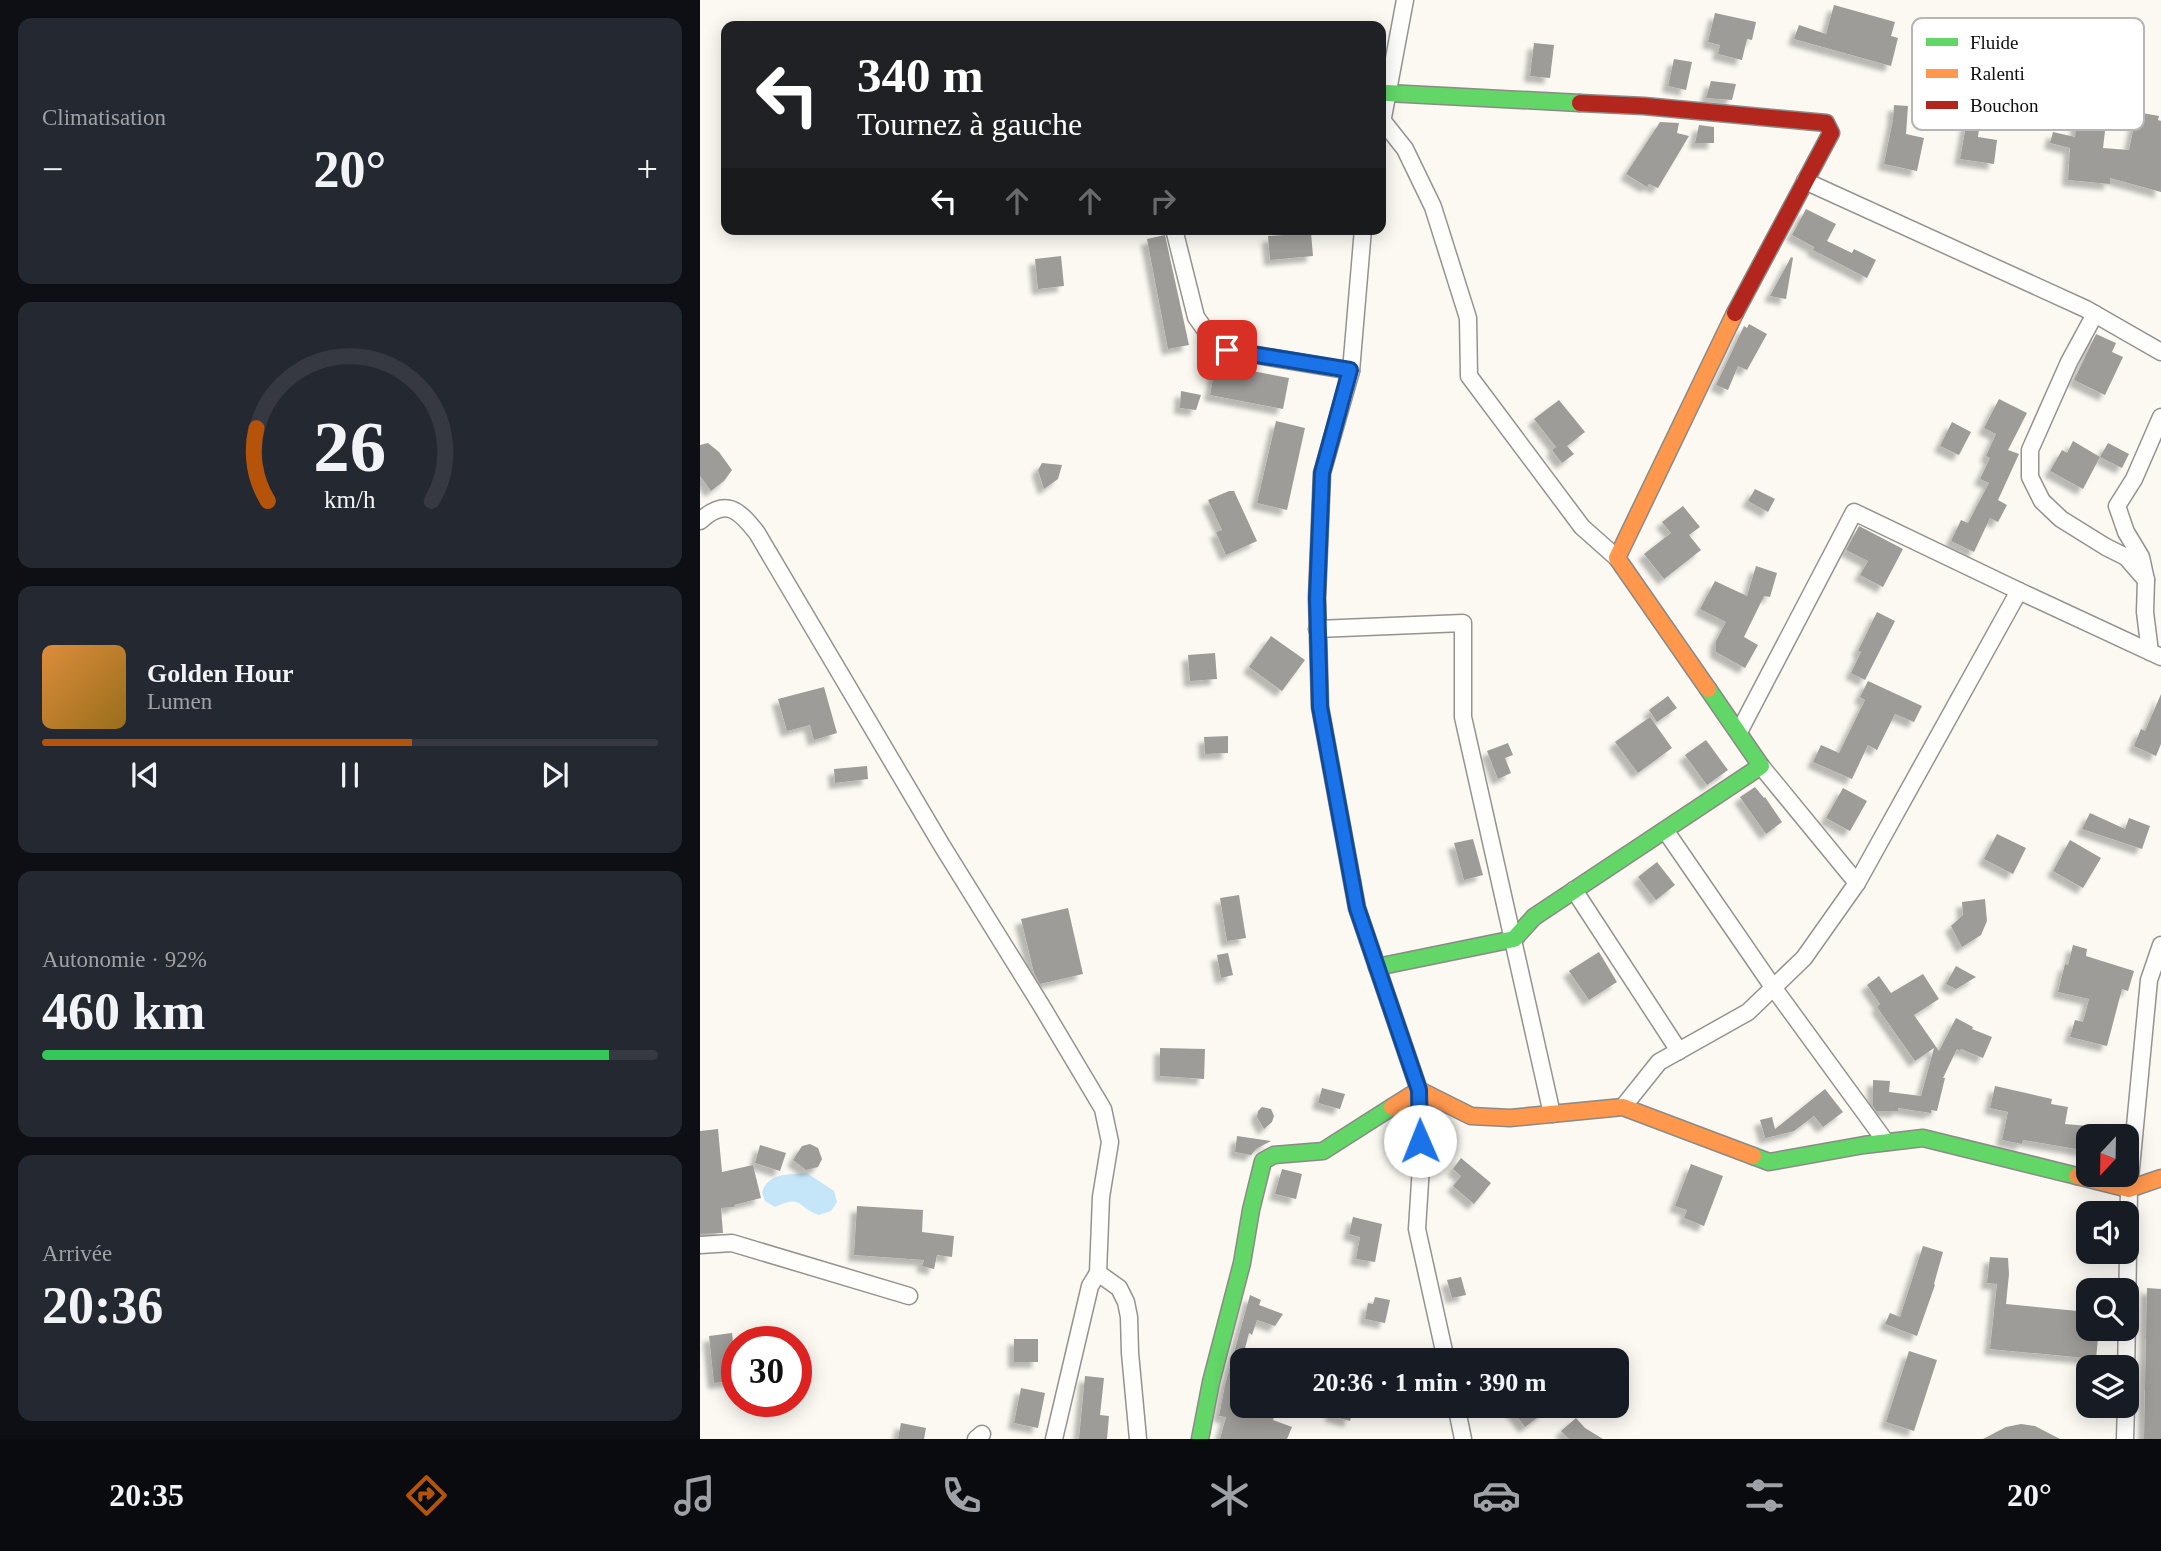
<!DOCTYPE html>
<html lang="fr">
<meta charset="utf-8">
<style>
:root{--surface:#171b24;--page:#242831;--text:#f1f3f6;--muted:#9ea1a6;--line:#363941;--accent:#b45309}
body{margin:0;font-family:Georgia,serif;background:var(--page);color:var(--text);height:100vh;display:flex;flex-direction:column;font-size:26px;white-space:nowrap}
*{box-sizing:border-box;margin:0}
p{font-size:23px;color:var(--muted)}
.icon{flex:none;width:38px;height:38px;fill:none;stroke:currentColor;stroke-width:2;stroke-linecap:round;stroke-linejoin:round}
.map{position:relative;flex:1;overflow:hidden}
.panel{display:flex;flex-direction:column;gap:18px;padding:18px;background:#0d0f14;width:700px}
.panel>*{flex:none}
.hud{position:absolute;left:21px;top:21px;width:665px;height:214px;border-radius:14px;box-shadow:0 4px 18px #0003;background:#202124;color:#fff;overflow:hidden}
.needle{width:46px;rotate:202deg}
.controls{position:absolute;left:1376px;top:1124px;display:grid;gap:14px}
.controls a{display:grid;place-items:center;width:63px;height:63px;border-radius:14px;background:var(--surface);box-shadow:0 4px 18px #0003;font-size:35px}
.speed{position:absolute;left:21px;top:1326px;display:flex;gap:14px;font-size:35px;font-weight:700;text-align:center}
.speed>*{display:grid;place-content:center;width:91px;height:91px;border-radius:50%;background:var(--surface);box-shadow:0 4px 18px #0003;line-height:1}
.speed .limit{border:10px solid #d22;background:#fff;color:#111}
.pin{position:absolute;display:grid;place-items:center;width:60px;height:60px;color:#fff;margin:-30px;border-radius:14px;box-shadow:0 4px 10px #0006}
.me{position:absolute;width:77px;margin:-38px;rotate:359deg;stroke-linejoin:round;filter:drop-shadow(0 0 5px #0008)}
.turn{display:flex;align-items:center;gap:24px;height:147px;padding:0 21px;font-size:32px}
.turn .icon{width:91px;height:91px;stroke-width:2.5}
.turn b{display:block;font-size:49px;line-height:60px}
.lanes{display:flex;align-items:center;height:66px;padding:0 21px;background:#0003;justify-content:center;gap:35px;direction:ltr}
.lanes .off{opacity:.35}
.big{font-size:52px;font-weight:800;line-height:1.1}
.panel .widget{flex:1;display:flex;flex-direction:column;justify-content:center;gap:10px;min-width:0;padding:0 24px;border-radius:14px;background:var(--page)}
.panel .dial{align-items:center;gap:0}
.dial svg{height:182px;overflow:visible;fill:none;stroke:var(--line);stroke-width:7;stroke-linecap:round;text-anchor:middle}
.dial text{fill:var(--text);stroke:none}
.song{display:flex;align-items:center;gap:21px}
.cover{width:84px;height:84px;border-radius:10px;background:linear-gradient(135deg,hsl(30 70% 55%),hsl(40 70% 35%))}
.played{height:7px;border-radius:4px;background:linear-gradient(90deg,var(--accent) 60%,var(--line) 60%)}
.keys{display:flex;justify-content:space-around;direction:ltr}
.heat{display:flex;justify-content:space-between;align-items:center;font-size:38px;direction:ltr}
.charge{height:10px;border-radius:5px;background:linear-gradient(90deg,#34c759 92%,var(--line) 0)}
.trip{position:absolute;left:530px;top:1348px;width:399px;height:70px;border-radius:14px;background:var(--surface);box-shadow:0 4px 18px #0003;font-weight:800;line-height:70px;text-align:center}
.menu{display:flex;height:112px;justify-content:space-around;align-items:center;background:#090b0e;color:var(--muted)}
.menu .icon{width:49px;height:49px}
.menu .selected{color:var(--accent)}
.menu b{font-size:32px;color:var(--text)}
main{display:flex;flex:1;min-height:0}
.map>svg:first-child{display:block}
</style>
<main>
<section class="panel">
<div class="widget"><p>Climatisation</p>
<div class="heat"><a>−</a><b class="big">20°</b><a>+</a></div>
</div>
<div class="widget dial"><svg viewBox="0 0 100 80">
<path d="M14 69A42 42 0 1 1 86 69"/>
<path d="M14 69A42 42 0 0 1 9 37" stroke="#b45309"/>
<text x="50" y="56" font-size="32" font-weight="700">26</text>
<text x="50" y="72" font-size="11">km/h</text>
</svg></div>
<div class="widget">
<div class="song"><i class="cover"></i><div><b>Golden Hour</b><p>Lumen</p></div></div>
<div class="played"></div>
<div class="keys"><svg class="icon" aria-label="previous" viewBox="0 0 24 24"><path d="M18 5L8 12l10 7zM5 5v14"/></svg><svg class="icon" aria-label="pause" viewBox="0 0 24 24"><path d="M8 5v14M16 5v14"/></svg><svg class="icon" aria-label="next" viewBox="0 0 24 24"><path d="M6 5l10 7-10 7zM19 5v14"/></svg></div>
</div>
<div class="widget"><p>Autonomie · 92%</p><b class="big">460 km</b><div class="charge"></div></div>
<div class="widget"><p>Arrivée</p><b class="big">20:36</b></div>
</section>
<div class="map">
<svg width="1461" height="1439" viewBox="0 0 1461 1439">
<defs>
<filter id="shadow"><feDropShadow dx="-6" dy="6" stdDeviation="2" flood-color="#0004"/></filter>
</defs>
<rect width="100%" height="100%" fill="#fbf9f2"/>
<path fill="#c5e5f8" d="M107,1173L134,1191L137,1202L131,1211L119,1215C96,1207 103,1194 75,1207L65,1201L62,1192C69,1172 89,1175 107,1173Z"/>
<g fill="#9e9c98" filter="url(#shadow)">
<polygon points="1134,5 1195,22 1191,36 1198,38 1191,66 1094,39 1099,25 1126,34"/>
<polygon points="1015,13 1056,22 1052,40 1047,39 1042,60 1018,54 1020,45 1008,42"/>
<polygon points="1265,41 1280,45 1274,69 1292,76 1283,97 1278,137 1297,140 1294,164 1260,159 1273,88 1246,82 1252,59 1260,61"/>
<polygon points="834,43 854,45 850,78 830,76"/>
<polygon points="974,59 992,62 986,90 968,86"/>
<polygon points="1011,81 1036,84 1032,100 1006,98"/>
<polygon points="1379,103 1408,106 1403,148 1429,150 1437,112 1459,116 1458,120 1461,121 1461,192 1410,178 1410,184 1368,180 1370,148 1350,143 1353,132 1375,137"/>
<polygon points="1194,105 1208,106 1206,134 1224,138 1217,171 1184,164 1193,120"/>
<polygon points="960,122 979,123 977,133 989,136 958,188 949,184 947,187 926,174"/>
<polygon points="999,125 1014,127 1014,143 995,143"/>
<polygon points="1106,209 1136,224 1127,241 1152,253 1154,249 1176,260 1167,278 1113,250 1114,247 1092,235"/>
<polygon points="611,233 613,256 570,260 568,236"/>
<polygon points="465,235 489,345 468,349 447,239"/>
<polygon points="361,256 364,286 338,289 335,259"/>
<polygon points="1091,257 1093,258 1086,299 1070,296"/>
<polygon points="1049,324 1067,334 1047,370 1038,366 1028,390 1016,385 1044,326 1047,328"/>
<polygon points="1396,334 1416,343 1412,352 1423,357 1405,395 1374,380"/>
<polygon points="516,364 589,378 583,409 510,395"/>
<polygon points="481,391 501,395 496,410 480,408"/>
<polygon points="1299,399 1327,413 1308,450 1319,454 1298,500 1307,505 1298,522 1290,518 1274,552 1251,541 1261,520 1268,523 1289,483 1280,479 1290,458 1286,456 1296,434 1284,428"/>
<polygon points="859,400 885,432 867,446 874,454 862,463 852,450 856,447 834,419"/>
<polygon points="576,421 605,428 587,510 557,503"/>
<polygon points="1252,422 1271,432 1259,455 1240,446"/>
<polygon points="1373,441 1400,457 1383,489 1350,471 1362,450 1367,453"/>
<polygon points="8,443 19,452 32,470 24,481 11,491 0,476 0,445"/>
<polygon points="1408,443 1429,454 1422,468 1400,457"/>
<polygon points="342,463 362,465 358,479 344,489 338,470"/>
<polygon points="1055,489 1075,499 1068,512 1048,501"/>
<polygon points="529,491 534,491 557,541 526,555 516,532 522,530 508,500"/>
<polygon points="983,506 1000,527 989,535 1001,550 964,579 944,554 971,533 962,522"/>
<polygon points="1159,526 1203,549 1183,587 1160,575 1168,561 1146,550"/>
<polygon points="1056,566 1077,573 1070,597 1064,596 1044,637 1058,645 1045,668 1016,652 1016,641 1026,622 1000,609 1015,581 1047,596"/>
<polygon points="1177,612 1195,621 1165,680 1151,673 1161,652 1158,651"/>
<polygon points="571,636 605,660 582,691 549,667"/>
<polygon points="515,653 517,679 490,681 488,655"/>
<polygon points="1168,681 1222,706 1214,722 1195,714 1177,750 1168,745 1152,779 1113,762 1121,745 1139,753 1165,700 1160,697"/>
<polygon points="124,687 137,733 114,740 110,725 87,731 78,699"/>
<polygon points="1461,694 1461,744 1456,756 1434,746 1441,729 1445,731"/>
<polygon points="968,696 977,708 957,722 949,710"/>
<polygon points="950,717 972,748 938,773 915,742"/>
<polygon points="528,736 528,753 505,754 504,737"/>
<polygon points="1006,740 1028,770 1007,785 985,755"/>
<polygon points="808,743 813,755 805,758 811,773 798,779 787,751"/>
<polygon points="167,766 168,779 135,783 134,769"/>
<polygon points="1055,787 1064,798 1065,797 1082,822 1066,834 1040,797"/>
<polygon points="1143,788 1167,801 1150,831 1126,818"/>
<polygon points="1390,813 1425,829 1429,818 1450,826 1442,849 1382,829"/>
<polygon points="1297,834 1326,848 1313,874 1284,859"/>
<polygon points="773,839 783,875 764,880 754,843"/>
<polygon points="1370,840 1401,858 1383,888 1353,871"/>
<polygon points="957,862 975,885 956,900 938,877"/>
<polygon points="539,895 546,938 527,941 520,898"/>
<polygon points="1285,899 1287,921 1281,935 1262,947 1251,926 1263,915 1262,902"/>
<polygon points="368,908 383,974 340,984 334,973 321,919"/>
<polygon points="1373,945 1387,949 1386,956 1434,971 1428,991 1422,989 1407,1046 1370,1037 1375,1020 1383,1022 1389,999 1358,992 1365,964 1368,965"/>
<polygon points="899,952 917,982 889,1000 869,971"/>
<polygon points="528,953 533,975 521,978 517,955"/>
<polygon points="1256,966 1276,977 1256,989 1246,984"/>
<polygon points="1223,974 1239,999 1214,1015 1239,1051 1256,1018 1273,1027 1272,1029 1292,1037 1283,1058 1261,1049 1260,1051 1257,1049 1243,1078 1245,1078 1237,1111 1231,1110 1231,1113 1198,1108 1198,1111 1176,1111 1173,1106 1173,1080 1190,1081 1189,1092 1221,1096 1234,1048 1215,1061 1177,1007 1180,1004 1167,985 1179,976 1191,993"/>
<polygon points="460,1048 505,1049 504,1079 460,1076"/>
<polygon points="1295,1086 1352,1099 1351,1104 1368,1107 1365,1124 1388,1126 1388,1151 1323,1140 1322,1144 1302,1140 1308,1112 1290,1108"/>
<polygon points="622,1088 645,1094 640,1109 618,1103"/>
<polygon points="1125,1089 1143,1112 1123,1127 1114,1116 1094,1131 1062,1139 1065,1137 1060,1120 1072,1117 1075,1129"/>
<polygon points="562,1107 571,1109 574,1116 572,1122 564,1129 557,1117 558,1111"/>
<polygon points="18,1129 22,1172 53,1165 61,1198 34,1205 34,1207 21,1208 23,1233 0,1234 0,1131"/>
<polygon points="537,1136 571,1141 556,1149 551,1155 535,1152"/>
<polygon points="110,1144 118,1148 122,1159 118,1167 106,1170 93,1160 102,1146"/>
<polygon points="60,1145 86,1153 80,1171 55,1163"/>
<polygon points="761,1158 791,1183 774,1204 753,1186 761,1176 753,1169"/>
<polygon points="991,1164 1023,1176 1004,1226 984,1218 987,1210 975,1206"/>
<polygon points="582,1169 602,1174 596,1199 575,1194"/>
<polygon points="157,1206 223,1210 222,1232 254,1236 252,1257 237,1255 234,1269 222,1266 224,1260 154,1255"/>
<polygon points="653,1217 682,1224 675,1262 656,1259 660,1237 649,1234"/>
<polygon points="1223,1246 1243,1252 1234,1284 1235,1285 1217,1336 1185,1324 1190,1313 1200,1317"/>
<polygon points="1290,1257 1308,1258 1309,1274 1306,1304 1388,1312 1388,1328 1399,1328 1396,1359 1290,1349 1297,1284 1287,1283"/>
<polygon points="761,1277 766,1295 752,1298 747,1280"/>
<polygon points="1447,1288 1461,1289 1461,1439 1444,1439"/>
<polygon points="550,1295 561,1300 559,1305 583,1314 575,1326 557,1320 552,1335 549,1333 542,1360 542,1405 579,1405 573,1420 592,1427 587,1439 520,1439 526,1417 519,1416 525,1385"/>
<polygon points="675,1297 690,1300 685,1323 665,1319 668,1303 673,1304"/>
<polygon points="32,1333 37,1380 14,1383 9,1336"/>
<rect x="314" y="1339" width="24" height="23"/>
<polygon points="1209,1351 1237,1360 1214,1431 1186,1422"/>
<polygon points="385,1376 404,1378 400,1415 409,1416 407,1439 379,1439"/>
<polygon points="321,1388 345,1393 338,1428 314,1423"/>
<polygon points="633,1405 654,1405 650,1421 631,1416"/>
<polygon points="808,1405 840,1405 845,1412 825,1427"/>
<polygon points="876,1418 885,1428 903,1439 869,1439 861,1431"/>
<polygon points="201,1423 226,1428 224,1439 198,1439"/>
<polygon points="1321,1424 1335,1426 1360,1439 1283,1439 1306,1427"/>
</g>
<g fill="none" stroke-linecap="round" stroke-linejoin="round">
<defs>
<g id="street">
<polyline points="682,120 705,149 733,207 768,318 769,376 882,527 917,558"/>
<polyline points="681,128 705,0"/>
<polyline points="1105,181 1386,309 1461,352"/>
<polyline points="474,229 496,317 511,338 527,350 651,371"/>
<polyline points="663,229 651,371 622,473 617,598 620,707 657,908 719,1090 721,1166 717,1229 746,1360"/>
<polyline points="1395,314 1369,362 1330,450 1330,477 1342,501 1361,519 1406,547 1426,557 1446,580"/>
<path d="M0,521C26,497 39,510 57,533L241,844L341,1005L403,1109L410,1142L401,1197L398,1273L390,1286L354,1439"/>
<polyline points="617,629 763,623 763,717 852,1114"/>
<polyline points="1450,652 1445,612 1446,580 1441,557 1426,532 1417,506 1434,479 1461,417"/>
<polyline points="1039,732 1154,512 1319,591"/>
<polyline points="1061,766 1157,883"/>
<polyline points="965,830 1073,987 1186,1142"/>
<polyline points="874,890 979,1051"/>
<polyline points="923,1107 959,1062 1048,1012 1104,958 1157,883 1319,591 1461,657"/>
<polyline points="0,1245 32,1243 209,1296"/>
<polyline points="398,1273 419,1288 426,1302 429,1317 430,1353 438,1439"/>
<polyline points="1426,1379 1429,1189 1449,980 1461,945"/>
<polyline points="756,1405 763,1439"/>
<polyline points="276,1439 282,1434"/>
<polyline points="1425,1439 1426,1405"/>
</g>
<g id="fast">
<polyline points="687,93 880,103"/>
<polyline points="677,967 814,939 834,917 1061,766 1008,689"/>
<polyline points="1053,1156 1069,1162 1164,1145 1223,1138 1377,1176"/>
<polyline points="500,1439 511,1382 542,1263 551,1210 563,1161 574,1155 623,1151 692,1107"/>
</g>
<g id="slow">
<polyline points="1008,689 917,558 1035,313"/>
<polyline points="692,1107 719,1090 771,1116 810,1118 923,1107 1053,1156"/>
<polyline points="1377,1176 1429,1189 1461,1178"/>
</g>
<polyline id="jam" points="880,103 944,106 1126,123 1131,133 1035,313"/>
</defs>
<use href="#street" stroke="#949390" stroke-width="19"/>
<use href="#fast" stroke="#8b8a87" stroke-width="19"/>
<use href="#slow" stroke="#8b8a87" stroke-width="19"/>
<use href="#jam" stroke="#8b8a87" stroke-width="19"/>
<use href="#street" stroke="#fefefd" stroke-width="16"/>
<use href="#fast" stroke="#63d668" stroke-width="16"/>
<use href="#slow" stroke="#ff974d" stroke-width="16"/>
<use href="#jam" stroke="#b3261e" stroke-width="16"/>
</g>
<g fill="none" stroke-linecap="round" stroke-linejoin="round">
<defs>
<polyline id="route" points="527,350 650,370 622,473 617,598 620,707 657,908 719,1090 720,1141"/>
</defs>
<use href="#route" stroke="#114b97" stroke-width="18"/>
<use href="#route" stroke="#1a73e8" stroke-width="12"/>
</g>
<rect x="1212" y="18" width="232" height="112" rx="10" fill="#fff" stroke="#b6b6b6" stroke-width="2"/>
<rect x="1226" y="38" width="32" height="8" fill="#63d668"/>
<rect x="1226" y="69" width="32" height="9" fill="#ff974d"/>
<rect x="1226" y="101" width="32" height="8" fill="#b3261e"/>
<g font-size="19" fill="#0d0d0d">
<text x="1270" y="49">Fluide</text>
<text x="1270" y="80">Ralenti</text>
<text x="1270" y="112">Bouchon</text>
</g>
</svg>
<div class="controls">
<a><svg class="needle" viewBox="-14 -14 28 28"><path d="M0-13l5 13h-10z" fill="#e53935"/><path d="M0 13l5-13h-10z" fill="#9ea1a6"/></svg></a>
<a><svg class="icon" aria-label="sound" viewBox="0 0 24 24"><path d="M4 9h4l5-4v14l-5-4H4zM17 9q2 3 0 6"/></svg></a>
<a><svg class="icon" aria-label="search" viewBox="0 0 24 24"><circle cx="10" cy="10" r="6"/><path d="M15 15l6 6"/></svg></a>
<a><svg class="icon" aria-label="layers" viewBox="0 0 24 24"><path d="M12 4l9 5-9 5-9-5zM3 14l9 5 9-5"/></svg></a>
</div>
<div class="speed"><div class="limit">30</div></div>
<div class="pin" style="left:527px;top:350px;background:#d93025"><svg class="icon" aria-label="arrive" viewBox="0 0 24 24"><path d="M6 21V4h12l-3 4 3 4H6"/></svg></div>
<svg class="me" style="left:720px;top:1141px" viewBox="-20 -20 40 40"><circle r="19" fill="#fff"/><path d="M0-13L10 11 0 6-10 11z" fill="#1a73e8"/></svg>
<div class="trip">20:36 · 1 min · 390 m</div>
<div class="hud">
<div class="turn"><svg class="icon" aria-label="left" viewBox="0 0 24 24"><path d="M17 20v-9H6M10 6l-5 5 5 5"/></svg><div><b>340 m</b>Tournez à gauche</div></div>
<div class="lanes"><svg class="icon" aria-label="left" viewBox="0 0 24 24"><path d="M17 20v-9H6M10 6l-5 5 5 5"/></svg><svg class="icon off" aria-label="ahead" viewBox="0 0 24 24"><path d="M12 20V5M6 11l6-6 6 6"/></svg><svg class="icon off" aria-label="ahead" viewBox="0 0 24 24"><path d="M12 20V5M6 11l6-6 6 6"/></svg><svg class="icon off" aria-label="right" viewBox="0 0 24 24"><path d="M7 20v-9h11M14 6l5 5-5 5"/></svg></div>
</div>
</div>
</main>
<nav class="menu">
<b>20:35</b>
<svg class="icon selected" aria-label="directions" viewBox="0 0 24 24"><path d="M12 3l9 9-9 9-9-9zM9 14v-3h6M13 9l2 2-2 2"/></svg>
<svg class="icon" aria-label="music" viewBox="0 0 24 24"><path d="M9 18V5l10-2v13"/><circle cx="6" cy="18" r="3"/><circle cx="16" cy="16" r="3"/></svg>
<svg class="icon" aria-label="phone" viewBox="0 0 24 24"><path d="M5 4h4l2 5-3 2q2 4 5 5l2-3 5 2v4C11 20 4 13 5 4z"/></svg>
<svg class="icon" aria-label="climate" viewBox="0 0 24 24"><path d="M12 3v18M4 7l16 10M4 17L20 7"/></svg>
<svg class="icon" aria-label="car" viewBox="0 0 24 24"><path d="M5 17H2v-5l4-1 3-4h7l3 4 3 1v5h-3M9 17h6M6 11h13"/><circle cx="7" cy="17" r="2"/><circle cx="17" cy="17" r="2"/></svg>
<svg class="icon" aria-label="filters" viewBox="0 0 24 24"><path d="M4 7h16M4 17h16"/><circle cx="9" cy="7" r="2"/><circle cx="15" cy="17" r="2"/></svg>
<b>20°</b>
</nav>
